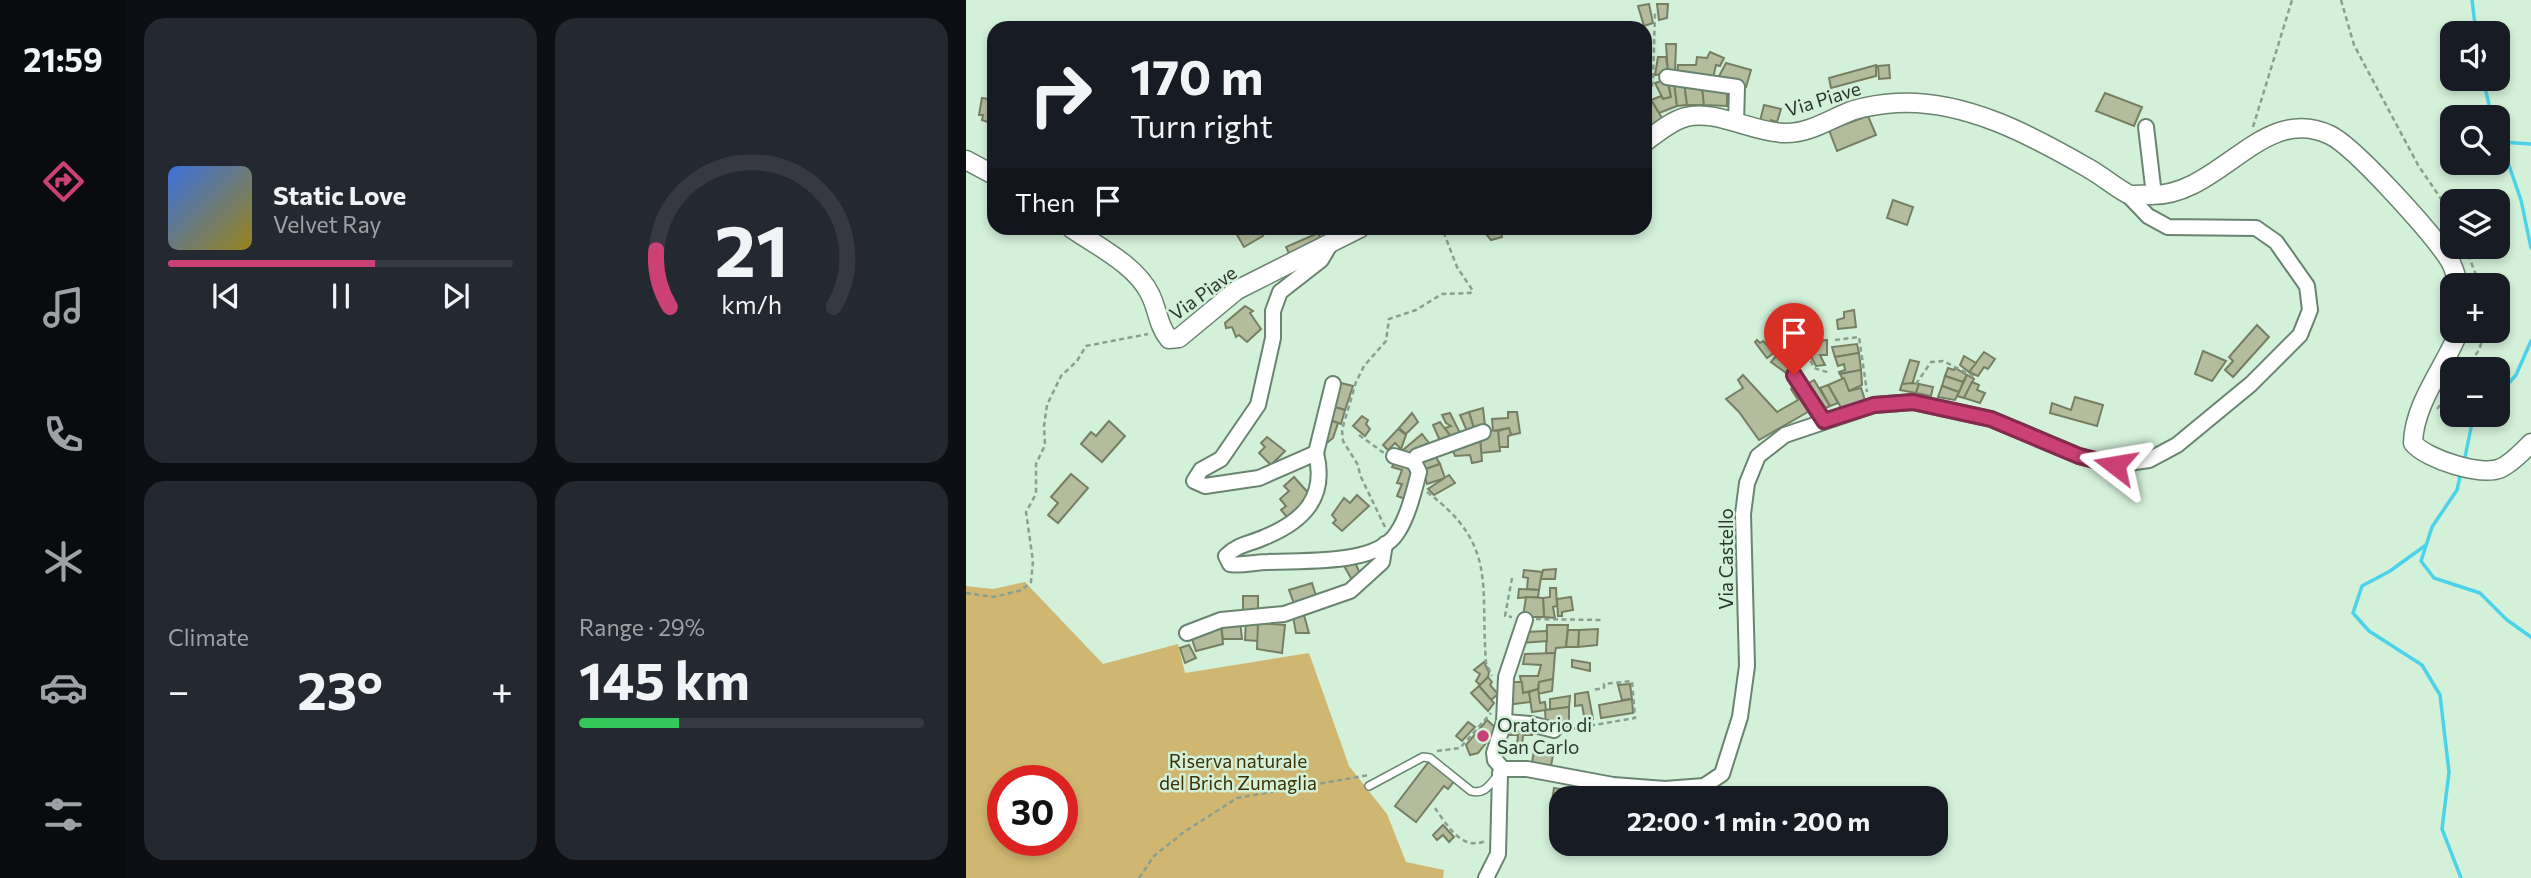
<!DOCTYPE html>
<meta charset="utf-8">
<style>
:root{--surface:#171b24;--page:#242831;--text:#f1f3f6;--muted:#9ea1a6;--line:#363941;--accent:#cb4075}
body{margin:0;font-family:Commissioner,sans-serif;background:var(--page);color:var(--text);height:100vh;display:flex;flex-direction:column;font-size:26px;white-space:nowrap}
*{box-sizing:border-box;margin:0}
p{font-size:23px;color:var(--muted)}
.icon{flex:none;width:38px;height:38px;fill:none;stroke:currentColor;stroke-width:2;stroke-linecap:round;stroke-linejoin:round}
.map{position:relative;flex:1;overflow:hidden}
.panel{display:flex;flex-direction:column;gap:18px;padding:18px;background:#0d0f14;width:840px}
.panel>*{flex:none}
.banner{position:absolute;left:21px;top:21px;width:665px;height:214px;border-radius:21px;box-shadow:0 4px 10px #0003;background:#171b24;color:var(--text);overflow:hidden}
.tools{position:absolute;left:1474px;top:21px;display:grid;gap:14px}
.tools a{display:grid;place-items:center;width:70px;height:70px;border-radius:14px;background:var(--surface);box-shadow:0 4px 10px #0003;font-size:35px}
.speed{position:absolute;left:21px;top:765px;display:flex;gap:14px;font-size:35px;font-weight:700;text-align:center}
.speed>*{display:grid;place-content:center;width:91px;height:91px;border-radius:50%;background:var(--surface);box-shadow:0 4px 10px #0003;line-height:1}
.speed .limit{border:10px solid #d22;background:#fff;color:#111}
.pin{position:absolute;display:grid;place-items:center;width:60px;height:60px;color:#fff;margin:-72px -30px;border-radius:50% 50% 50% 0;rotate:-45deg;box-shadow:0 0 7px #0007}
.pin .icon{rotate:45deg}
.me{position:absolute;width:77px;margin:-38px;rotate:284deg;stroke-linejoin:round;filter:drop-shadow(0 0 5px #0008)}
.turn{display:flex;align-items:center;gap:24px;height:147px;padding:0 28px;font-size:32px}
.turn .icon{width:91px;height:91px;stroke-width:2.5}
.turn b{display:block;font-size:49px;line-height:60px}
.then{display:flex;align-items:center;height:66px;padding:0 28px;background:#0003;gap:14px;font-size:26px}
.big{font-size:52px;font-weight:700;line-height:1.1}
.panel .card{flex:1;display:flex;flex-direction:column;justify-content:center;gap:10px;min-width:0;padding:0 24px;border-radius:21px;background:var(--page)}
.panel .dial{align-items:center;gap:0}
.dial svg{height:182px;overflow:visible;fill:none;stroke:var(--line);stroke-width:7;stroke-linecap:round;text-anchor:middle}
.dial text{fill:var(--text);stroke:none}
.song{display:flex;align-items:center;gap:21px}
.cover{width:84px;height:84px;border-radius:10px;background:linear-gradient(135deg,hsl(220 70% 55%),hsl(50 70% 35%))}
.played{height:7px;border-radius:4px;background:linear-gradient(90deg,var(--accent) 60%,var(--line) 60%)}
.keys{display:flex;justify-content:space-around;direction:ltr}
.heat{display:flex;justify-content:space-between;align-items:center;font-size:38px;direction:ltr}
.charge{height:10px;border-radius:5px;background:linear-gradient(90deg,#34c759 29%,var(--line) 0)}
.panel .tiles{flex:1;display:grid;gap:18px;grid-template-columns:repeat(2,1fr)}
.trip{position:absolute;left:583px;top:786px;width:399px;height:70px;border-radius:21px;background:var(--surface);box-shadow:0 4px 10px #0003;font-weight:700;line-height:70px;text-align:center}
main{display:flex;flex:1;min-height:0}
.menu{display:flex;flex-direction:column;width:126px;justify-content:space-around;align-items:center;background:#090b0e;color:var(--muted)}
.menu .icon{width:49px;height:49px}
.menu .current{color:var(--accent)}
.menu b{font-size:32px;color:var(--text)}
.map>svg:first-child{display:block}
</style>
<main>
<nav class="menu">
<b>21:59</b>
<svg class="icon current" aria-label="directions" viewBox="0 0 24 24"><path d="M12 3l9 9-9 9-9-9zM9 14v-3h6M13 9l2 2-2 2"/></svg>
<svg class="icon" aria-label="music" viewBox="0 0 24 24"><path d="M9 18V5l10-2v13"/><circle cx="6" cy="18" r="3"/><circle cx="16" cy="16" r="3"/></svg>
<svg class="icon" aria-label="phone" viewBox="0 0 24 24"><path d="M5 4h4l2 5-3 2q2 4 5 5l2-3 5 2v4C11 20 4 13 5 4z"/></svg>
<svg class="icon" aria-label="climate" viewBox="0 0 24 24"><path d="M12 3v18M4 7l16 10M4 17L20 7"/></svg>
<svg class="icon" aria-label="car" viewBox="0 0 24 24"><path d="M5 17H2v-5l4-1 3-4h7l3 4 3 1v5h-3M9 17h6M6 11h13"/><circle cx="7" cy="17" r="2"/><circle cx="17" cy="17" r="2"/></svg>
<svg class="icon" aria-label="filters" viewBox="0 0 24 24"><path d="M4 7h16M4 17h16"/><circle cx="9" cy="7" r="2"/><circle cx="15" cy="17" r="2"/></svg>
</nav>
<section class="panel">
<div class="tiles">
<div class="card">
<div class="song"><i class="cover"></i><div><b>Static Love</b><p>Velvet Ray</p></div></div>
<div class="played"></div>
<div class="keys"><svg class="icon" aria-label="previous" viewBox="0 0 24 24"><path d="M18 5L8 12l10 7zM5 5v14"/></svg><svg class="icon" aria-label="pause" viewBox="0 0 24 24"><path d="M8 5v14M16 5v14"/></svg><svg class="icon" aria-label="next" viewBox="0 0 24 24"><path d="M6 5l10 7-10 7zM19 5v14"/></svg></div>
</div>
<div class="card dial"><svg viewBox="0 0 100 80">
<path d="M14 69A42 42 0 1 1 86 69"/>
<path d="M14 69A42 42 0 0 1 8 44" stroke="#cb4075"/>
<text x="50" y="56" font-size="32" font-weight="700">21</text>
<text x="50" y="72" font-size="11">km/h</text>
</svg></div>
<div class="card"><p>Climate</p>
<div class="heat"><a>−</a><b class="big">23°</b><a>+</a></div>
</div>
<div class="card"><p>Range · 29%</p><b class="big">145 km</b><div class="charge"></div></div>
</div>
</section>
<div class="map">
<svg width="1565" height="878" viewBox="0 0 1565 878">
<rect width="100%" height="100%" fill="#d3f0d9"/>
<path fill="#cfb772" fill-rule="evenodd" d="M59,582L137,664L212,644L219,673L343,653L383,766L421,814L440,862L478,870L477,878H0V586L27,589ZM37,780H96V840H37Z"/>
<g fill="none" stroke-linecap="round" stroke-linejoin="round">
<g stroke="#4cd3ea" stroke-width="3.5">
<polyline points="1506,0 1510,33"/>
<polyline points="1517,79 1526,117"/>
<polyline points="1531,131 1555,200 1565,248"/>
<polyline points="1536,142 1565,144"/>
<polyline points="1531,396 1550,375 1565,341"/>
<polyline points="1498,462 1506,423 1514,415"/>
<polyline points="1495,472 1491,490 1466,527 1455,561 1468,578 1514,593 1541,620 1565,637"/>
<polyline points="1460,545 1424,571 1396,586 1387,613 1403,631 1456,665 1474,695 1483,772 1476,829 1495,878"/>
</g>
</g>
<g fill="#b3bd9e" stroke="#767f62" stroke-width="2">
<polygon points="683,4 687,23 678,26 672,6"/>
<polygon points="691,4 702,4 701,18 693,20"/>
<polygon points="700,44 710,44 709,74 702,73"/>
<polygon points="744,52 758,58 754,66 750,65 747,78 711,77 712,65 730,65 731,57 741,58"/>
<polygon points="692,57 700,57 702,73 689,75"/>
<polygon points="760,63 785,70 780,87 751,80"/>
<polygon points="910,65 910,76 865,88 863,78"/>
<polygon points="923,65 924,78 913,79 912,66"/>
<polygon points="701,79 705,97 697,99 689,83"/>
<polygon points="702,81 708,81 711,106 693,113 685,100 695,96 697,99 705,97"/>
<polygon points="708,81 718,81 721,105 711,106"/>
<polygon points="718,82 736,87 738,105 721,105"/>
<polygon points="736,87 761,87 761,106 738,105"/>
<polygon points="1139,93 1176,107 1168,126 1130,111"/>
<polygon points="16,98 28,100 28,124 16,120 17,115 13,115"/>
<polygon points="685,100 696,118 682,128 679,124 679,103"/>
<polygon points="798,105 815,109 811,122 805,120 804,124 794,121"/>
<polygon points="902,116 910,135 871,151 863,130"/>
<polygon points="927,200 947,207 941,225 921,218"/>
<polygon points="267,228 304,228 294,231 297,236 278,247"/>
<polygon points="515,228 534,228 536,237 525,240"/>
<polygon points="352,233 358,243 326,260 320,247"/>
<polygon points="279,306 287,311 284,313 295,329 281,342 273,335 270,337 266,327 260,328 259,323"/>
<polygon points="888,310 890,327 872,329 871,320 878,318 878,312"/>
<polygon points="1291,325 1303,337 1267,377 1259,370 1267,361 1263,357"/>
<polygon points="830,335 843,359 837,363 823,345 818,344"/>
<polygon points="791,340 794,343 797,341 804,348 812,350 801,358 789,342"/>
<polygon points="861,340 861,355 854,355 859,365 850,366 838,343"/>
<polygon points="891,344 893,353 869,357 866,347"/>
<polygon points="825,348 837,363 823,375 805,362 810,356 815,360"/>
<polygon points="1237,351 1260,361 1246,381 1229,374"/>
<polygon points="1018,352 1029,359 1022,369 1018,367 1012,376 1003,372"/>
<polygon points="893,353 895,370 874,374 873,372 879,370 878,364 872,366 869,357"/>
<polygon points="998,356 1010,363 1003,372 994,365"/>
<polygon points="944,360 953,362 946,385 936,384"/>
<polygon points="982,368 988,370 989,368 1001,375 997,382 979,376"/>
<polygon points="895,370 896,385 883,391 874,374"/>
<polygon points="777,375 811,412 832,400 825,389 832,384 847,409 793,440 773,412 760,399 777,388 772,380"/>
<polygon points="1001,375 1008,379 998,398 991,396"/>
<polygon points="979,376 997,382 993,392 976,386"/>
<polygon points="878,378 883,391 895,388 900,403 877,411 862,385"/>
<polygon points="848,380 864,406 853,411 838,386"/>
<polygon points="371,382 387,386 379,410 365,406"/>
<polygon points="1006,382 1013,385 1011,390 1019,393 1014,403 998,398"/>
<polygon points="946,383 953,384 950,393 934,390 936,384"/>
<polygon points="953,384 967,387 965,396 950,393"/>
<polygon points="862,385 872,403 864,406 854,388"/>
<polygon points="976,386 993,392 989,400 972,397"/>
<polygon points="1109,397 1137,405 1131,426 1084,413 1086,403 1105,410"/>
<polygon points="365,406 379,410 375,424 361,419"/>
<polygon points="517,408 519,426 508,429 503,412"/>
<polygon points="503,412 508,429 501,431 494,415"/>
<polygon points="542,412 551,412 554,433 545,435 543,428 527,431 526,419 542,418"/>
<polygon points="446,413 452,422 440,434 433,428"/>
<polygon points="484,413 494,433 485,437 479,428 485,426 480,423 476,415"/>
<polygon points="396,416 402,420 400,424 404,429 399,436 387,426"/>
<polygon points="361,419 372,423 367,438 362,442 356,439"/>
<polygon points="143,421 159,436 136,462 115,444 125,432 130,436"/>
<polygon points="474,422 485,437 475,443 467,425"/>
<polygon points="543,428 545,435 542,436 542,447 533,447 532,431"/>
<polygon points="432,429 440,435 435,449 429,443 422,450 417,445"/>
<polygon points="520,430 532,431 534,451 515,453 514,438 523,437"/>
<polygon points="456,434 463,443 442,457 437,450"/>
<polygon points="301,437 319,451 305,465 293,453 299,447 295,443"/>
<polygon points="514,438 516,461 506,463 504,455 489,456 484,444"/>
<polygon points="467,452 474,464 457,470 454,457"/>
<polygon points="430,458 444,463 450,473 439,499 431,496 436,484 431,483 436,470 426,467"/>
<polygon points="474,464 479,478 461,484 457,470"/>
<polygon points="105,474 122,488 92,523 82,515 92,503 85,497"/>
<polygon points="483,475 489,483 468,495 462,489"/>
<polygon points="328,477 345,496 321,517 315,510 320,506 314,499 323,491 318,486"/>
<polygon points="391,495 403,506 376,531 367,523 370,520 366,515 378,498 384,503"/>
<polygon points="388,560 395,576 386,580 377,564"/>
<polygon points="590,569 589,579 575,579 577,570"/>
<polygon points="558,570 576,572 573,590 561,589 562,578 557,577"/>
<polygon points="346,583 351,599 329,606 323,590"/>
<polygon points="584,588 590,588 591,606 587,607 589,618 578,617 577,598 584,597"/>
<polygon points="553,589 573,590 572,597 552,598"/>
<rect x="277" y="596" width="15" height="18"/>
<polygon points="560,597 577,598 578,617 557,617"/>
<polygon points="605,597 607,610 596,612 596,616 592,616 591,599"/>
<polygon points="336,608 343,633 330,633 326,611"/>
<polygon points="280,620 292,620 292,641 279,640"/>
<polygon points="274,621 276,639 257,639 255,626"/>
<polygon points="292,623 319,625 316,653 291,649"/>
<polygon points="581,625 602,625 600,647 590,648 589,653 580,653"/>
<polygon points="255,626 257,644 230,651 226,639 246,632 245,628"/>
<polygon points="632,629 631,645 612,647 613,630"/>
<polygon points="602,630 613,630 612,647 600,647"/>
<polygon points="581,631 581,641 555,643 557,632"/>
<polygon points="223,645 230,658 219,663 214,648"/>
<polygon points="589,653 587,679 573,682 572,689 557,693 554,676 572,676 575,665 557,664 559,654"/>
<polygon points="606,660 624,663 624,671 606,667"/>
<polygon points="518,662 523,672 522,677 514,685 510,681 514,674 508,670"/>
<polygon points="522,677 526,682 524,685 532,694 525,700 513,686"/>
<polygon points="587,679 586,691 572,694 573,682"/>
<polygon points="546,682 556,682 557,693 563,692 565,702 540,705"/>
<polygon points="664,684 666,699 656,700 652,685"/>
<polygon points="513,686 528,703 522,711 505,693"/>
<polygon points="572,689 574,703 579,702 580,710 566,712 563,692"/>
<polygon points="622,692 627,719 619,721 616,705 609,706 609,694"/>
<polygon points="604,696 603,707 584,710 584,699"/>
<polygon points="666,699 667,713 635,718 633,705"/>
<polygon points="603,707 603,727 580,726 579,710"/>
<polygon points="521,720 531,729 512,753 504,755 500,745"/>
<polygon points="502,722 509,727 496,741 490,736"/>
<polygon points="539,727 567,728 566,735 557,735 556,746 551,746 552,735 537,735"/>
<polygon points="568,751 587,755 585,766 566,762"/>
<polygon points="464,760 489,780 482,789 478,786 450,822 429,806"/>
<polygon points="588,788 601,790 600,798 595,798 595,811 585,809"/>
<polygon points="477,825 488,837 483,842 477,835 471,840 467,835"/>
</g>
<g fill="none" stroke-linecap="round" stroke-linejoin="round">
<defs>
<path id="service" d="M403,786L457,757L464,758L505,791C519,795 524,784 533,774"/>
<g id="minor">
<polyline points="701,77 771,87 770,123"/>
<polyline points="1180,127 1188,195"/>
<path d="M365,243L355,260L314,292L307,311V338L292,405L255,459L235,470L228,481L239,486L293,478L350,453C361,497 338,521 299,537C284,544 272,544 260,556L264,564C277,566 289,562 302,562C336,560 410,566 431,533C442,517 448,491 453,472L448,462"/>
<polyline points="828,375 858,421"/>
<polyline points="350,453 367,384"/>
<polyline points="428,456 448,462"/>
<polyline points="448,462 451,456 517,432"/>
<polyline points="221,633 255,620 318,614 384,591 416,562 419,544"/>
<polyline points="538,722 565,724 588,730"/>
<polyline points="537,769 529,760 528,753 538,722 540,677 559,620"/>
<polyline points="520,878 532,854 534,773 537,769 561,769 647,785 699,789 738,786 756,774 774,717 781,666 777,514 781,483 792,456 819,435 908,405 947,402 1025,419 1113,456 1148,465 1183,460 1211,445 1285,384 1334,335 1344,310 1341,286 1310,242 1290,228 1202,227 1182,216 1161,194"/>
</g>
<g id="tertiary">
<path d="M679,142C691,133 705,121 720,117C749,109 789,133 818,133C844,134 865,118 888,110C902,106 915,104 930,103C998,99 1065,135 1122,168C1135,175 1150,188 1162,194C1167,196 1177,194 1183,195C1253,198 1296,102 1364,135C1389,147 1468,235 1484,261C1488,268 1490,277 1493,285"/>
<polyline points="0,160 28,175"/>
<path d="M105,228C131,246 170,265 184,294C192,310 192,326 203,339L213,338L271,290L394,228"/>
<path d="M1493,331C1479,367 1448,403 1447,443C1460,459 1516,477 1535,468C1546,463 1557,451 1565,443"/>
</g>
</defs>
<use href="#service" stroke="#69846f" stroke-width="10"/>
<use href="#minor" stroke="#69846f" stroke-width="18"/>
<use href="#tertiary" stroke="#69846f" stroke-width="21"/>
<g stroke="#8aa08f" stroke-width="2.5" stroke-dasharray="5 3.5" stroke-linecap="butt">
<polyline points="1375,0 1388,45 1452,165 1486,215"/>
<polyline points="679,91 686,87 687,78 689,13"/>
<polyline points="1287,127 1326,0"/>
<polyline points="1499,247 1514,285"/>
<polyline points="830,330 848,368 864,373"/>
<polyline points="869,340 893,337 901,392"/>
<polyline points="1500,369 1513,350 1519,331"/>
<polyline points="950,384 965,362 977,361 1009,377"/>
<polyline points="1471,409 1486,390"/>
<polyline points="393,435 418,453"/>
<path d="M461,492C532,545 514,584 520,663L526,676"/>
<polyline points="419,527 394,475 392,465 377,441 376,430 390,382 398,366 420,341 423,319 450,310 476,294 504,293 507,291 491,267 476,228"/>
<polyline points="546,578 539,616 546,617"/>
<polyline points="0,593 28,597 56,590 65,582 67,561 60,512 70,494 70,464 79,445 78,426 81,405 95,376 111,361 120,346 182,334"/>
<polyline points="570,619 636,620"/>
<polyline points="599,730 669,718 666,681 638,684 638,688 626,690"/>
<polyline points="471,751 494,748 525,713"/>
<path d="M469,808C481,825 497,853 521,840"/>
<polyline points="173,878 188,856 218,832 271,798 403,775"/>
</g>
<use href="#service" stroke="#fff" stroke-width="7"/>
<use href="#minor" stroke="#fff" stroke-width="14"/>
<use href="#tertiary" stroke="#fff" stroke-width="18"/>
</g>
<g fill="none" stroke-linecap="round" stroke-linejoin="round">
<defs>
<polyline id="route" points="828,375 858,421 908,405 947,402 1025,419 1113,456 1149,465"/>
</defs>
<use href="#route" stroke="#842a4c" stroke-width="18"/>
<use href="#route" stroke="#cb4075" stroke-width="12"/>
</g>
<circle fill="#cb4075" stroke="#d3f0d9" stroke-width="2.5" cx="517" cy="736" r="7"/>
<g text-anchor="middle" stroke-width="5" stroke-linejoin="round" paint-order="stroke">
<g font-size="19" fill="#2c382f" stroke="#d3f0d9">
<text transform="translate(857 99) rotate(-17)" y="7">Via Piave</text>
<text transform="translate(237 293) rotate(-36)" y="7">Via Piave</text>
<text transform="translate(760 559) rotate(-90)" y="7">Via Castello</text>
</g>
<g font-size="19" fill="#2c382f" stroke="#d3f0d9" text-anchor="start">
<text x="531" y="732">Oratorio di<tspan x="531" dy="22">San Carlo</tspan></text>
</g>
<g font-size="19" fill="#3d3106" stroke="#d3f0d9">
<text x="272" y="768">Riserva naturale<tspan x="272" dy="22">del Brich Zumaglia</tspan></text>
</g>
</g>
</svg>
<div class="tools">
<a><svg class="icon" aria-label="sound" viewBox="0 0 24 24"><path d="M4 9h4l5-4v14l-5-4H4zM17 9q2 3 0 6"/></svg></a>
<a><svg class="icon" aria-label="search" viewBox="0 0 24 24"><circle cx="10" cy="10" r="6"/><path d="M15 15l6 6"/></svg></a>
<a><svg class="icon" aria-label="layers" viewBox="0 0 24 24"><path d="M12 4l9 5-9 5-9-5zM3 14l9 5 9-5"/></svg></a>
<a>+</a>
<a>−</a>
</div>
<div class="speed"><div class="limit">30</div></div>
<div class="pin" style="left:828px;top:375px;background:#d93025"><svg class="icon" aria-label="arrive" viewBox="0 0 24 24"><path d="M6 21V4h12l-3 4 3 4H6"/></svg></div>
<svg class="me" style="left:1149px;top:465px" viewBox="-20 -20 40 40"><path d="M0-17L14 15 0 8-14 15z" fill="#cb4075" stroke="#fff" stroke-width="4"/></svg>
<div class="trip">22:00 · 1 min · 200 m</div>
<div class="banner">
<div class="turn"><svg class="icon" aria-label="right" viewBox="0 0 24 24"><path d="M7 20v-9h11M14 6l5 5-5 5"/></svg><div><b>170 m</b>Turn right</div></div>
<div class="then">Then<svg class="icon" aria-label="arrive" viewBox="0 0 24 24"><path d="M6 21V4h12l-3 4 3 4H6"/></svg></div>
</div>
</div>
</main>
